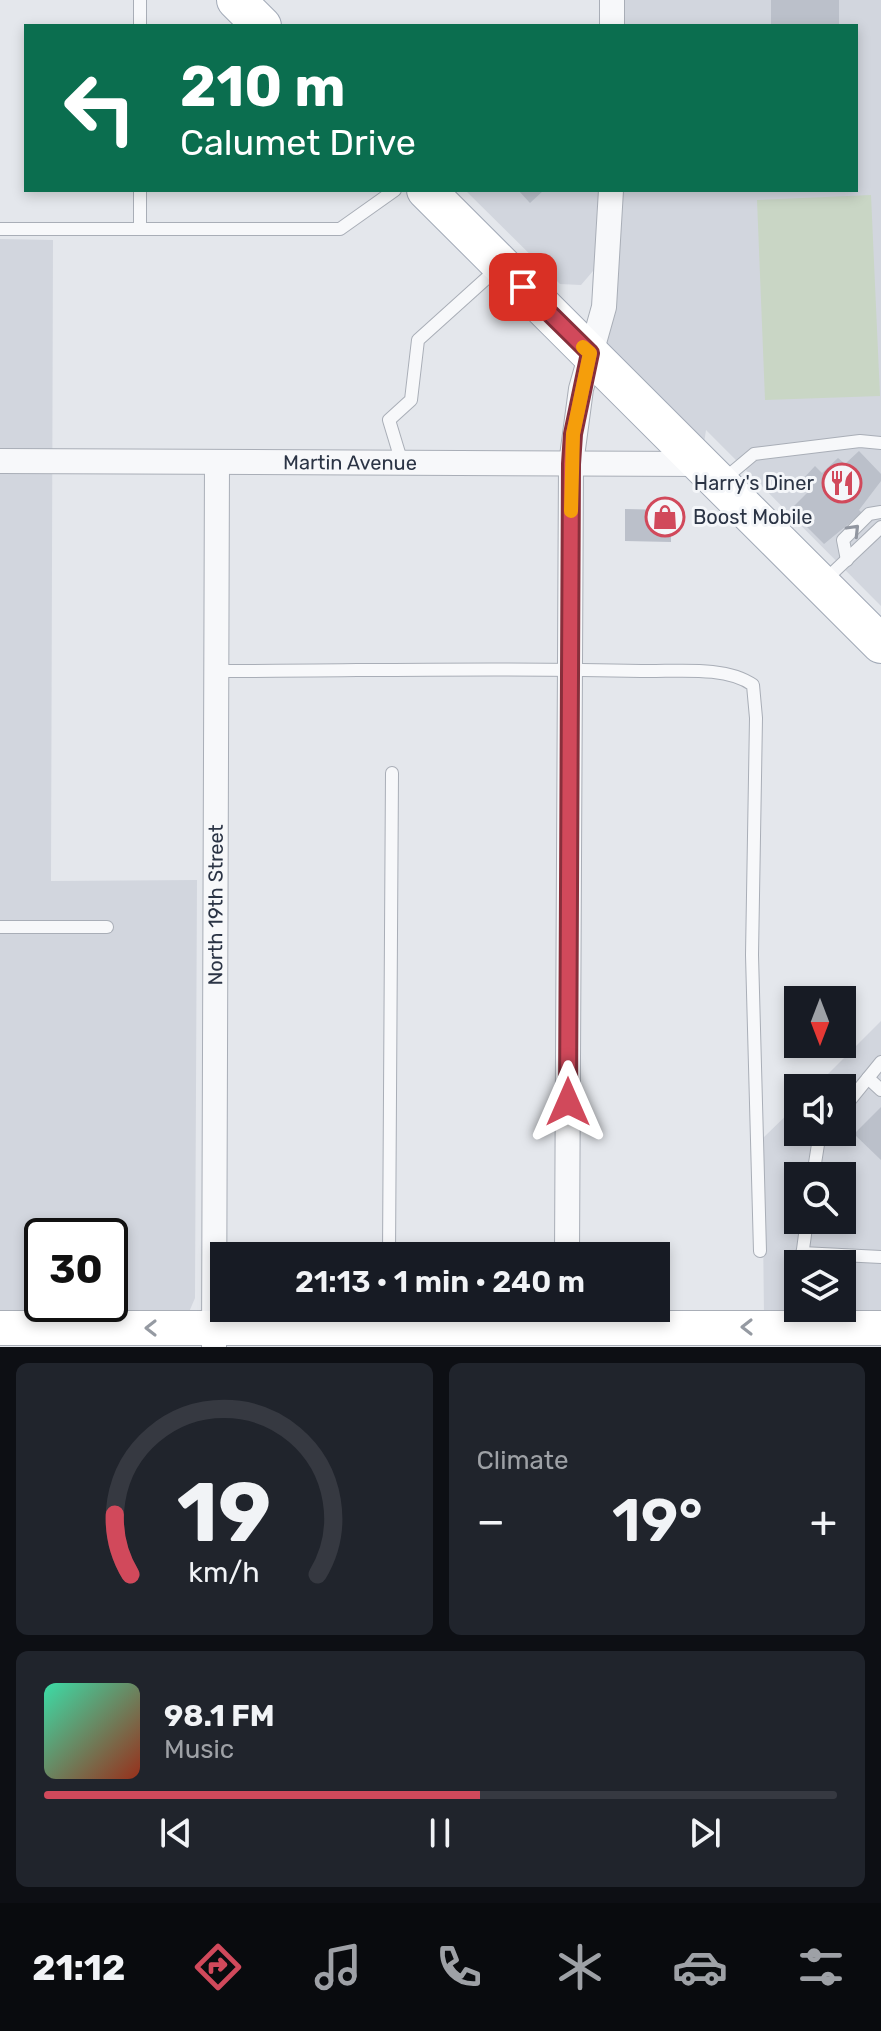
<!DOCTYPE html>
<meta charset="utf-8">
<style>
:root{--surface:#171b24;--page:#20242c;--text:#f1f3f6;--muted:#9ea1a6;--line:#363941;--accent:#d1495b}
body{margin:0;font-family:Rubik,sans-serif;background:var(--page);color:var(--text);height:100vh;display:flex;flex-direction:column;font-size:30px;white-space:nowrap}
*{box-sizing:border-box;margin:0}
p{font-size:26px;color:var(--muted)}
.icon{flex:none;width:44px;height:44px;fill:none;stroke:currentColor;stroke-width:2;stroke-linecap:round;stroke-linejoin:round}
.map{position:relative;height:1347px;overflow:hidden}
.drawer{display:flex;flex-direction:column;gap:16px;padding:16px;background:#0d0f14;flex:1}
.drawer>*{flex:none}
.hud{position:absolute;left:24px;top:24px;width:834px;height:168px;border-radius:0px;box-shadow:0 4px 12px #0003;background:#0b6e4f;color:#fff;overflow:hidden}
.needle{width:52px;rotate:180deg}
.tools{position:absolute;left:784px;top:986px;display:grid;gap:16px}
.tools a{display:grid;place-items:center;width:72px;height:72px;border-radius:0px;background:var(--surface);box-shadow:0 4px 12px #0003;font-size:40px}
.speed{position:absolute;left:24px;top:1218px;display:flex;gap:16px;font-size:40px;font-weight:700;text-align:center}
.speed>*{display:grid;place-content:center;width:104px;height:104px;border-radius:50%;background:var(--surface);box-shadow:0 4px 12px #0003;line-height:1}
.speed .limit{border:4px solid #111;border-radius:12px;background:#fff;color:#111}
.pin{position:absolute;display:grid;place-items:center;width:68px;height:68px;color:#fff;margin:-34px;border-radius:16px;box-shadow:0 4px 12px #0006}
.me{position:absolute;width:88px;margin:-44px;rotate:0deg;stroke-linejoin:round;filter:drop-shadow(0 0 6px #0008)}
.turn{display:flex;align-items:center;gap:28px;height:168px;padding:0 24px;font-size:36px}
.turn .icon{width:104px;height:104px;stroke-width:2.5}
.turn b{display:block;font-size:56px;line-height:68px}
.big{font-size:60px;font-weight:600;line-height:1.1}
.drawer .tile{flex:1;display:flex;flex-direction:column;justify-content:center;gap:12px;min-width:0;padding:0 28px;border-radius:12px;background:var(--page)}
.drawer .dial{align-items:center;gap:0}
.dial svg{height:208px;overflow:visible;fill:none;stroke:var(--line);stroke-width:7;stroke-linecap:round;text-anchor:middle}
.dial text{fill:var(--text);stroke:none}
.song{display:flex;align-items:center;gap:24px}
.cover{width:96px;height:96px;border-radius:12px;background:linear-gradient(135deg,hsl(160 70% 55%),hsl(10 70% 35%))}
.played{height:8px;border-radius:4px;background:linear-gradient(90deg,var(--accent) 55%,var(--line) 55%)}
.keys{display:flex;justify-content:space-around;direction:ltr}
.heat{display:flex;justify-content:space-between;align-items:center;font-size:44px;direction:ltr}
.drawer .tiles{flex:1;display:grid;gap:16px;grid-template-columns:1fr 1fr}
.tile:last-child{grid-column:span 2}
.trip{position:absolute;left:210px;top:1242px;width:460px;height:80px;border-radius:0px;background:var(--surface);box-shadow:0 4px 12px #0003;font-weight:600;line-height:80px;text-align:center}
.dock{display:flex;height:128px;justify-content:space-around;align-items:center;background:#090b0e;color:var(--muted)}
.dock .icon{width:56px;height:56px}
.dock .selected{color:var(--accent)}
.dock b{font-size:36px;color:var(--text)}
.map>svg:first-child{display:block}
</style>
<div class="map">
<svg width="881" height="1347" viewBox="0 0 881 1347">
<rect width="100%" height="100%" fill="#e4e7ec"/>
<g fill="#d2d6de" fill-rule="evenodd">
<polygon points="603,0 881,0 881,606 706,430 701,464 590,353 593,271 581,285 560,284 465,190 856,190 856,26 602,26"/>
<path d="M0,239L53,240L51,881L197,880L195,1298L189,1312L0,1313ZM42,1236H110V1304H42Z"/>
<path d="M881,1021V1315L764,1316L762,1139L798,1104V1132H842V1088H814ZM798,1176H842V1220H798ZM798,1264H842V1308H798Z"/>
</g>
<polygon fill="#c9d6c5" points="871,195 880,396 765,400 757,200"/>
<g fill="#bbc0ca">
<rect x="771" y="0" width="68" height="26"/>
<polygon points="518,190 544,190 530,203"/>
<polygon points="859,451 881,474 881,481 859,510 862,513 824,544 790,510 811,489 802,480 815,466 822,473 838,458 845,464"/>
<polygon points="625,509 671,510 671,542 625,541"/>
<polygon points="881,1107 881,1160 854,1134"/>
</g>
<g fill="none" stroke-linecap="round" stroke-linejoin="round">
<defs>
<g id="service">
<polyline points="140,0 140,26"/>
<polyline points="140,190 140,229"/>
<polyline points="0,229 340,229 395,190"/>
<polyline points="402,463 389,420 411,400 418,340 499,267"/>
<polyline points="723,480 754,454 860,441 881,443"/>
<polyline points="847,560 843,540 869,514 881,512"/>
<polyline points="823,582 881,527"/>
<path d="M216,671C357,671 499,667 641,671C674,672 725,665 753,685L756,718L752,955L760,1251"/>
<polyline points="0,927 107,927"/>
<polyline points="868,1078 881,1090"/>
<polyline points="842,1110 881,1062"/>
<polyline points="813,1176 819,1138 824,1132"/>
<polyline points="802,1253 881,1257"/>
<polyline points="389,1256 392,773"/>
<polyline points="801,1264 807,1220"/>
<polyline points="795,1326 798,1293"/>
</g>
<g id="minor">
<polyline points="612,26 612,0"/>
<path id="s1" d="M0,461L701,464"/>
<polyline points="567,1256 571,464 581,389 604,307 611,190"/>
<path id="s2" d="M214,1347L217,462"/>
</g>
<polyline id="secondary" points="0,1328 881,1328"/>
<g id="primary">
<polyline points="236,0 262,26"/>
<polyline points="426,190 881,644"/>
</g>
</defs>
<use href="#service" stroke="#a9aeb7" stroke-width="14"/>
<use href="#minor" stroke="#a9aeb7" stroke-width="26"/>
<use href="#secondary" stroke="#a9aeb7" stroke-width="36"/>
<use href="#primary" stroke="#a3abb8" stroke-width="40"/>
<use href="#service" stroke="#f7f8fa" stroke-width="12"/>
<use href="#minor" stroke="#f7f8fa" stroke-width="24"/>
<use href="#secondary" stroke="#fff" stroke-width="34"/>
<use href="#primary" stroke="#fff" stroke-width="38"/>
</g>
<defs><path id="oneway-chevron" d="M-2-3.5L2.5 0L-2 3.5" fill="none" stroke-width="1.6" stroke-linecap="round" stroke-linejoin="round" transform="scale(2)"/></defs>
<use stroke="#9196a0" href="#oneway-chevron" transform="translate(854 530) rotate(-46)"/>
<g stroke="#959aa2">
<use href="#oneway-chevron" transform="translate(747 1327) rotate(180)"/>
<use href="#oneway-chevron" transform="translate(151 1328) rotate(180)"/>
</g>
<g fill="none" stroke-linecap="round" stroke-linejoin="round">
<defs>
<polyline id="route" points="523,287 590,353 573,434 571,464 568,1102"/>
</defs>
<use href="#route" stroke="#882f3b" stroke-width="20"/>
<use href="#route" stroke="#d1495b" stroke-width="14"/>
<polyline stroke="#f59e0b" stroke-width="14" points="571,511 573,434 590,353 583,347"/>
</g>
<defs>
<symbol id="restaurant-ring" viewBox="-11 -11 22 22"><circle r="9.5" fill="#f4f6f9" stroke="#d1495b" stroke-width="1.5"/><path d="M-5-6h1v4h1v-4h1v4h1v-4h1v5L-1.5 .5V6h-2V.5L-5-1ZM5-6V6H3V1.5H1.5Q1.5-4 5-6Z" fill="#d1495b"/></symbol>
<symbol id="shop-ring" viewBox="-11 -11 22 22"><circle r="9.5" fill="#f4f6f9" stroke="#d1495b" stroke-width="1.5"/><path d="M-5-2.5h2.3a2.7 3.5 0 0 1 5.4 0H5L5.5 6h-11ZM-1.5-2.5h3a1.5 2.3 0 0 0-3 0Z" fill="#d1495b"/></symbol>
</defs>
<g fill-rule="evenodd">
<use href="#restaurant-ring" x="820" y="461" width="44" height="44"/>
<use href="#shop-ring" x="643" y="495" width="44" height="44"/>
</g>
<g text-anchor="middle" stroke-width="6" stroke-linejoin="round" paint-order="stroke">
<g font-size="20" fill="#2b3445" stroke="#f4f6f9">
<text dy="7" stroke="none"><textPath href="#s1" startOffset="350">Martin Avenue</textPath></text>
<text dy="7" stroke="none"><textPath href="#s2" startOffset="442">North 19th Street</textPath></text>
</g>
<g font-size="20" fill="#2b3445" stroke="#f4f6f9" text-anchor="end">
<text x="814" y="490">Harry's Diner</text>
<text x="693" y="524" text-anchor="start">Boost Mobile</text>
</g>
</g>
</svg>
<div class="tools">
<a><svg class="needle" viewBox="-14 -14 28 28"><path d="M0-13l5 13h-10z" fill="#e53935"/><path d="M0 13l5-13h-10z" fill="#9ea1a6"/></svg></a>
<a><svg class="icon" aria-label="sound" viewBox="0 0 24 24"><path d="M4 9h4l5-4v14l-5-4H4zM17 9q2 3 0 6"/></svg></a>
<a><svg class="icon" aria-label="search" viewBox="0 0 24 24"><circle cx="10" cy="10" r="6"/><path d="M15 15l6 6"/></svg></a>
<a><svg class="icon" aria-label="layers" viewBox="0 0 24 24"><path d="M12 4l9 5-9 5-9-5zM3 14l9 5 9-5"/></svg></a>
</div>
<div class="speed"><div class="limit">30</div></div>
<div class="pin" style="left:523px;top:287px;background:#d93025"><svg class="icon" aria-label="arrive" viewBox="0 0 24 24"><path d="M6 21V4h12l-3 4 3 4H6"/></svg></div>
<svg class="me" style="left:568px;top:1102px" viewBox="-20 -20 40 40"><path d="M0-17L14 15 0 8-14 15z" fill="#d1495b" stroke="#fff" stroke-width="4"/></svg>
<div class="trip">21:13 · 1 min · 240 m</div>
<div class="hud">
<div class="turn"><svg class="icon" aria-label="left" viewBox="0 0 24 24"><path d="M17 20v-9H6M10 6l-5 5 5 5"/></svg><div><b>210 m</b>Calumet Drive</div></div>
</div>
</div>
<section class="drawer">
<div class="tiles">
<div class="tile dial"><svg viewBox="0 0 100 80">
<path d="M14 69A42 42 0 1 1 86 69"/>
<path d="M14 69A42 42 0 0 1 8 46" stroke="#d1495b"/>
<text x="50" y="56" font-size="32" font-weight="700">19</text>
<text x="50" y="72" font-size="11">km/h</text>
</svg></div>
<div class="tile"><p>Climate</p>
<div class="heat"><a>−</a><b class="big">19°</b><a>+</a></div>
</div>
<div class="tile">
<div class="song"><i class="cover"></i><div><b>98.1 FM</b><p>Music</p></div></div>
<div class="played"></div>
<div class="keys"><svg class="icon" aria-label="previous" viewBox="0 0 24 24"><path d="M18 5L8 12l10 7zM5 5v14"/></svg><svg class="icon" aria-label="pause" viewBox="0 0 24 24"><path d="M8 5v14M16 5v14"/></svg><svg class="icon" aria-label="next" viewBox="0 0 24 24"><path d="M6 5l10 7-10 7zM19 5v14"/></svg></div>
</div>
</div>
</section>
<nav class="dock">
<b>21:12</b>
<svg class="icon selected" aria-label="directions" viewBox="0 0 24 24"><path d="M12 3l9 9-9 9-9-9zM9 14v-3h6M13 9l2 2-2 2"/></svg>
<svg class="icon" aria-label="music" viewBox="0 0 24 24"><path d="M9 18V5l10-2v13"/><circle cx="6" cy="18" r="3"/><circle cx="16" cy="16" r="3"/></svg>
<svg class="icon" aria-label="phone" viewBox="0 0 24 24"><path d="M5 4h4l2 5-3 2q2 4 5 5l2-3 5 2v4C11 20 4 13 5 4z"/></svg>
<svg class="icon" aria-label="climate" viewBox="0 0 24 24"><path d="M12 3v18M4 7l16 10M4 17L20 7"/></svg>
<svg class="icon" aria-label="car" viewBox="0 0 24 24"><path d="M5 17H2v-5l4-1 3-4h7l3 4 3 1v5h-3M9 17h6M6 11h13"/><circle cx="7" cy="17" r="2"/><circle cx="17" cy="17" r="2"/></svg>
<svg class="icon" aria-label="filters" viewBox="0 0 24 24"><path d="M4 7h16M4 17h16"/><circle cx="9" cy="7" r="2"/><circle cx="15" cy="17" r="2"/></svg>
</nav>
